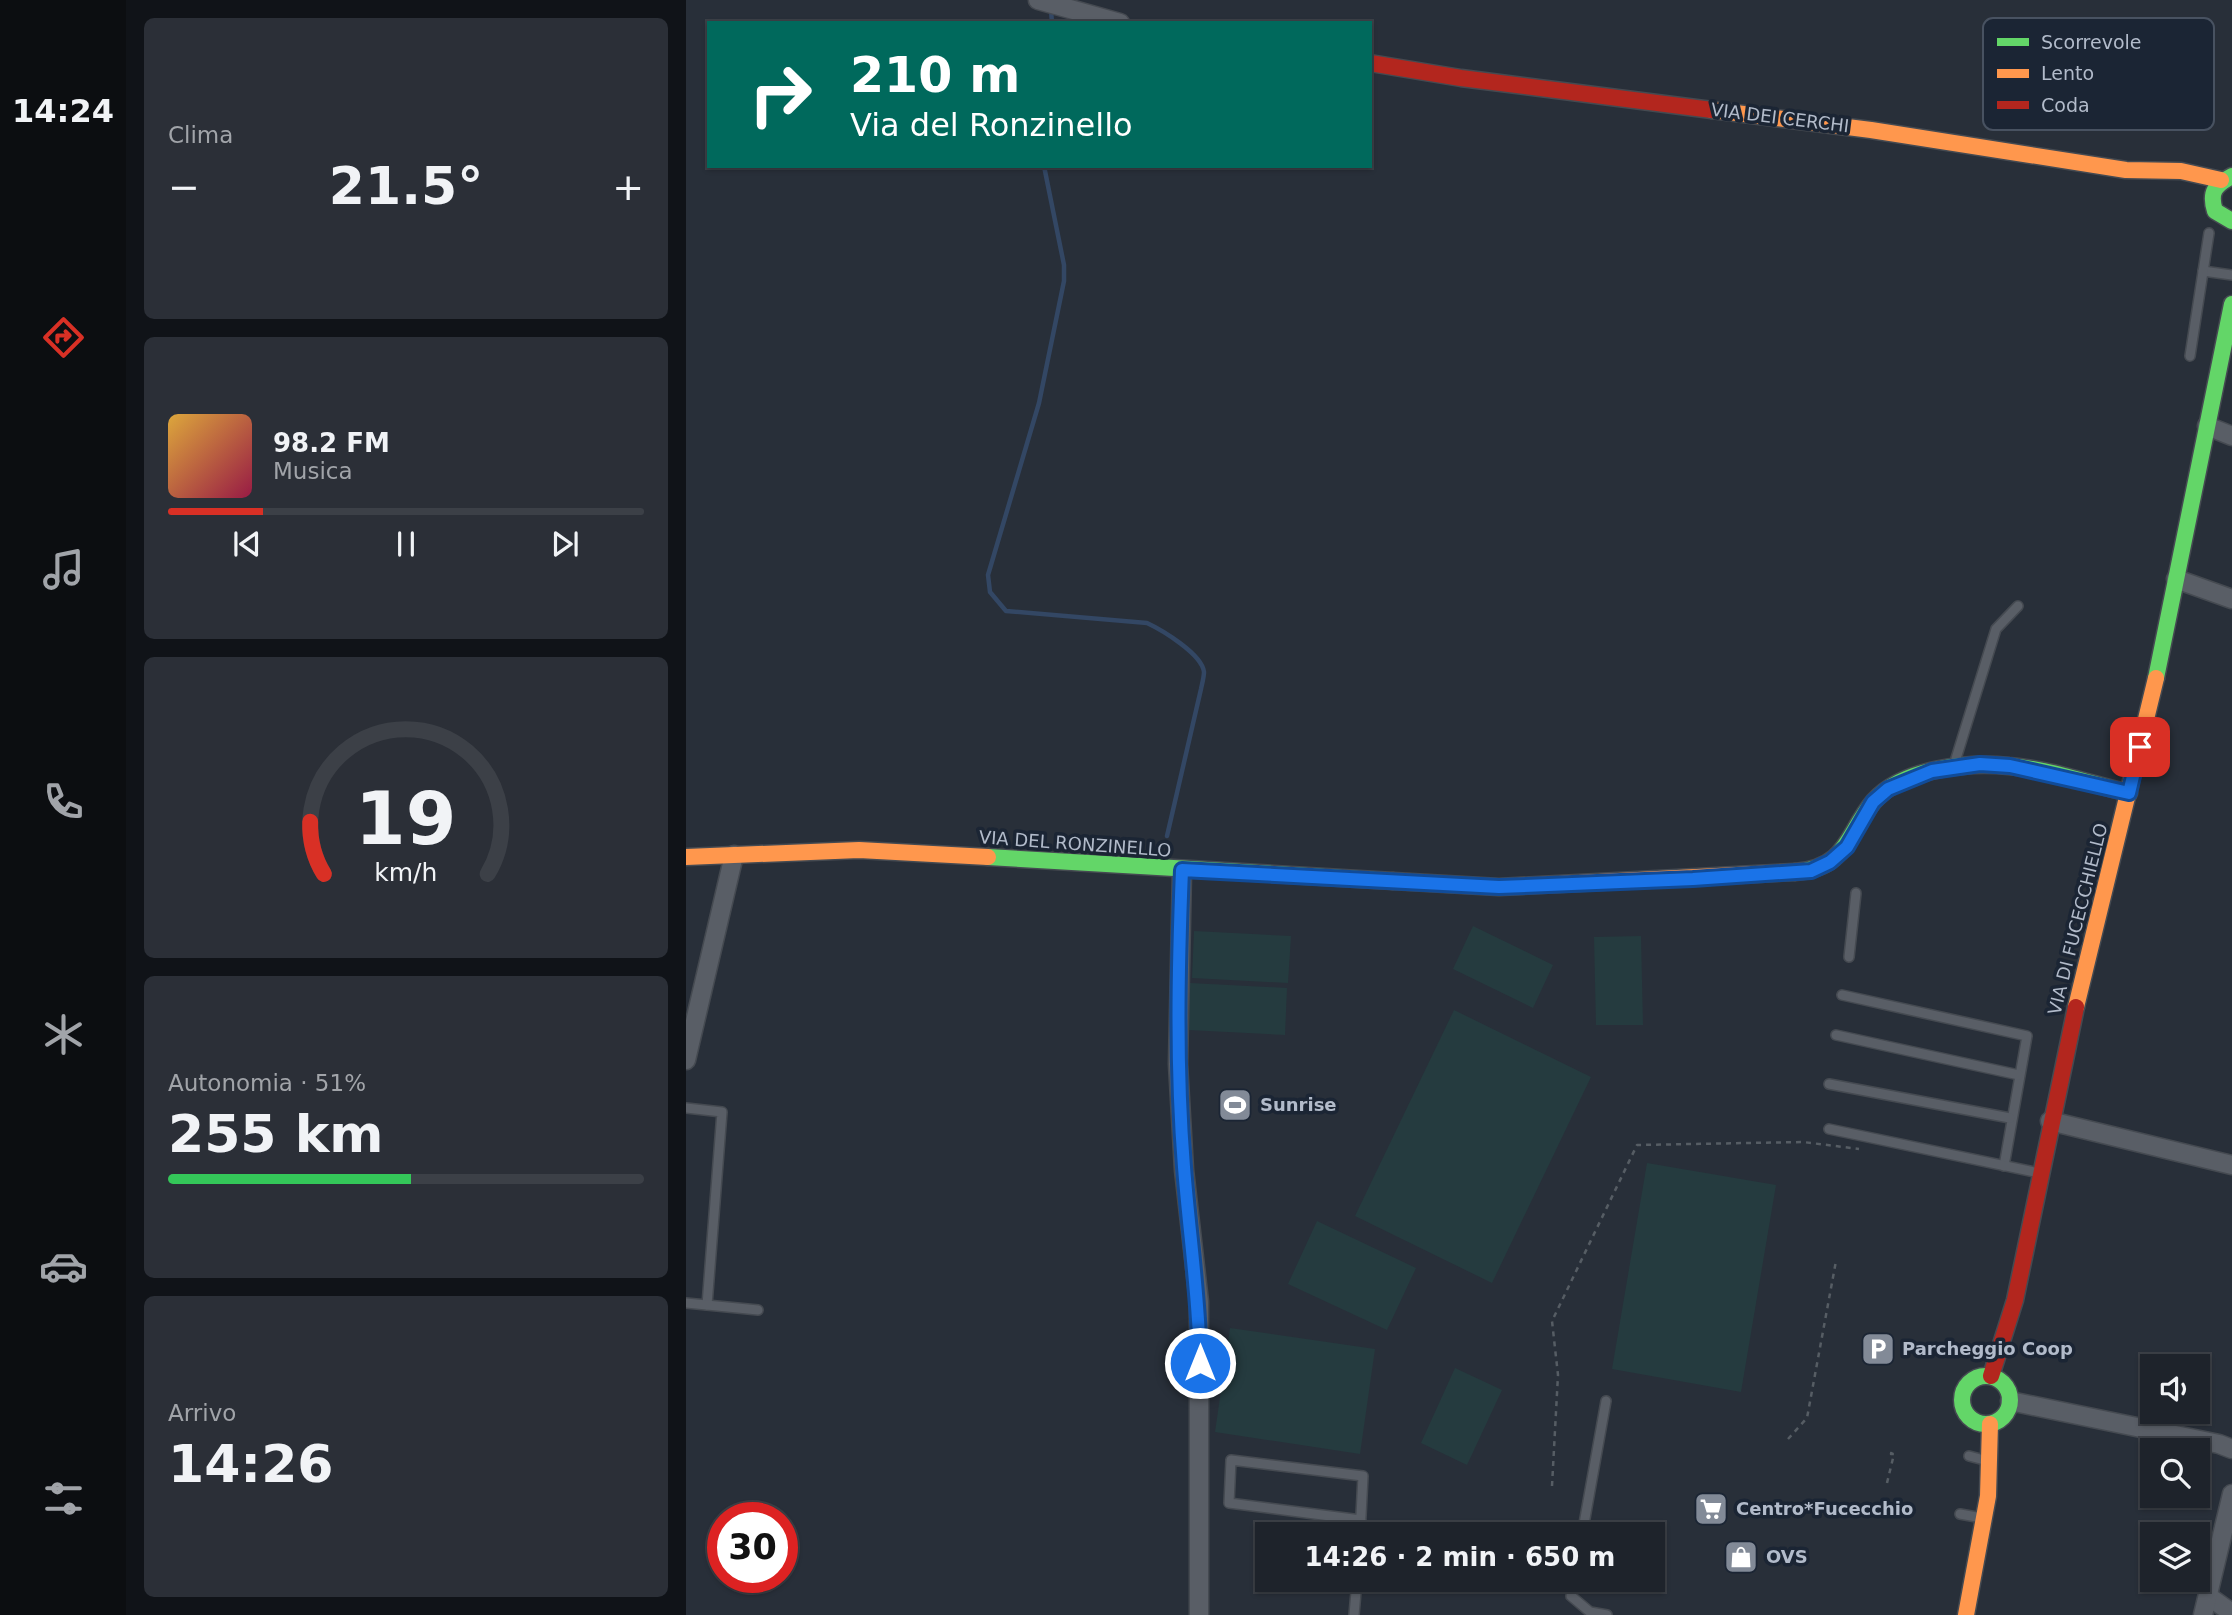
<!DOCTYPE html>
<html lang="it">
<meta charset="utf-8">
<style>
:root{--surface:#1e232b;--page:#2b2f37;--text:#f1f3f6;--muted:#a1a4a9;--line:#3c4047;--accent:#d93025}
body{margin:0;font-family:"DejaVu Sans",sans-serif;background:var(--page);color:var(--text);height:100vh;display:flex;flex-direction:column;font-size:26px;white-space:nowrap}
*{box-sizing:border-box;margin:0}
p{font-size:23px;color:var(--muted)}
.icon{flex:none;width:38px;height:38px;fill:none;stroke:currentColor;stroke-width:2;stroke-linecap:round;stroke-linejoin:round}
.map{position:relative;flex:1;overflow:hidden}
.drawer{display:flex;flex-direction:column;gap:18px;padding:18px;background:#101318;width:560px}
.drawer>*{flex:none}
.guide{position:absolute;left:21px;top:21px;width:665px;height:147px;border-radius:0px;box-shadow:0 2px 5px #0004,0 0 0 2px var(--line);background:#00695c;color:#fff;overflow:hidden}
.buttons{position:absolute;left:1454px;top:1354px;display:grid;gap:14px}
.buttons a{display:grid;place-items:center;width:70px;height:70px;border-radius:0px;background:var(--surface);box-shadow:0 2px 5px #0004,0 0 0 2px var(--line);font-size:35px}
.speed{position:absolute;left:21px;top:1502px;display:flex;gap:14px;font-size:35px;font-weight:700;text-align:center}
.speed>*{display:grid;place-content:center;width:91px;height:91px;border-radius:50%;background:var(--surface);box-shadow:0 2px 5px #0004,0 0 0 2px var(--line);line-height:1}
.speed .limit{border:10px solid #d22;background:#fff;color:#111}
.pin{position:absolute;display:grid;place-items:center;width:60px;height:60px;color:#fff;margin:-30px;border-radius:14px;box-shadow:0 4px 10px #0006}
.me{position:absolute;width:77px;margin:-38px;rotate:0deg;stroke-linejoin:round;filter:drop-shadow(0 0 5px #0008)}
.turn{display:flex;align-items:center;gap:24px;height:147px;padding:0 28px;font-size:32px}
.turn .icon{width:91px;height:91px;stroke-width:2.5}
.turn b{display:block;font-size:49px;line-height:60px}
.big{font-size:52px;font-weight:800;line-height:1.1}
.drawer .card{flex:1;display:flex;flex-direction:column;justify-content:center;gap:10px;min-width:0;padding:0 24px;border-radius:10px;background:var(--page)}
.drawer .dial{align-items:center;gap:0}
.dial svg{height:182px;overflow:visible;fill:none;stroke:var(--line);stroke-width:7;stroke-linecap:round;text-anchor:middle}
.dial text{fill:var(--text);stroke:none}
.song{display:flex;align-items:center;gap:21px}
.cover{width:84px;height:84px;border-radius:10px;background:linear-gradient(135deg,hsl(40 70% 55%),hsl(340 70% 35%))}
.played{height:7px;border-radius:4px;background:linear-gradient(90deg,var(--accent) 20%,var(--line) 20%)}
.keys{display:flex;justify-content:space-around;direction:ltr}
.heat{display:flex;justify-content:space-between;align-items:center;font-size:38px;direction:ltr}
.charge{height:10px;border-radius:5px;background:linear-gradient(90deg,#34c759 51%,var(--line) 0)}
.trip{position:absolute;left:569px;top:1522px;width:410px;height:70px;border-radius:0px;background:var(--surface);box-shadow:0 2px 5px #0004,0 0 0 2px var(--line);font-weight:800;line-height:70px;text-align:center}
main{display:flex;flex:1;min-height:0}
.dock{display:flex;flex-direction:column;width:126px;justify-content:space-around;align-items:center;background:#0c0e11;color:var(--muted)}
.dock .icon{width:49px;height:49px}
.dock .on{color:var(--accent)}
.dock b{font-size:32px;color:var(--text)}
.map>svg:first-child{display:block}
</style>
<main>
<nav class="dock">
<b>14:24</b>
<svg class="icon on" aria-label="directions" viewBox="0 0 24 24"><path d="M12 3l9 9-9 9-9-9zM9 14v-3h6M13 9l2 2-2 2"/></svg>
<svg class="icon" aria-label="music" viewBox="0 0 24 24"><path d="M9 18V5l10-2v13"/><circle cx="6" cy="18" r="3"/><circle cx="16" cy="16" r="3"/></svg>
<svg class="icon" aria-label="phone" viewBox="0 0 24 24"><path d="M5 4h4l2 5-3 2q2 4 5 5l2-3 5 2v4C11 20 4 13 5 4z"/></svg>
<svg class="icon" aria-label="climate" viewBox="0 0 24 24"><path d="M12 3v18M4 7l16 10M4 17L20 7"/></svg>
<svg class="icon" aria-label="car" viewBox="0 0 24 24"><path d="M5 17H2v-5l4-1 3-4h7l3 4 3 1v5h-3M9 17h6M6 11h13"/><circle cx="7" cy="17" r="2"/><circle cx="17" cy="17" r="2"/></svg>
<svg class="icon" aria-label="filters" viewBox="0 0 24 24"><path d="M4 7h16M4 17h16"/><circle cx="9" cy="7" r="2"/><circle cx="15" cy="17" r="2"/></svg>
</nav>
<section class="drawer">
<div class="card"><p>Clima</p>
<div class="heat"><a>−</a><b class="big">21.5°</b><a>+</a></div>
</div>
<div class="card">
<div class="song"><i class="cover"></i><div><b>98.2 FM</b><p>Musica</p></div></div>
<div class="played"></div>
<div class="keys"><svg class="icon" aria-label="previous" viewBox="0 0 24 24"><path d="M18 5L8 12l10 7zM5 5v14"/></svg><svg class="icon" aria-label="pause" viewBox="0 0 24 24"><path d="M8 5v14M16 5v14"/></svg><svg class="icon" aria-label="next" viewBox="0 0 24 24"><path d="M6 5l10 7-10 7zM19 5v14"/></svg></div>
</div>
<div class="card dial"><svg viewBox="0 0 100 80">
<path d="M14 69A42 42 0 1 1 86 69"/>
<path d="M14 69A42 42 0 0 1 8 46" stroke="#d93025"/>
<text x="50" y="56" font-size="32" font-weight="700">19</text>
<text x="50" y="72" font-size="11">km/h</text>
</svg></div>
<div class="card"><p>Autonomia · 51%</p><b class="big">255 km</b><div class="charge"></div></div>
<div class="card"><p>Arrivo</p><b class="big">14:26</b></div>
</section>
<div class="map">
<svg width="1546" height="1615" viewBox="0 0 1546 1615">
<rect width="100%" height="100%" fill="#282f39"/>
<g fill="#253b3f">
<polygon points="787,926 867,965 847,1008 767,969"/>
<polygon points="508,931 605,936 602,983 506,978"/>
<polygon points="955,936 957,1025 910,1025 908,937"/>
<polygon points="504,983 601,988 599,1035 502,1030"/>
<polygon points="768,1010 905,1077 806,1283 669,1216"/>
<polygon points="961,1163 1090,1185 1055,1392 926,1369"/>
<polygon points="631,1221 730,1268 701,1330 602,1284"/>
<polygon points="544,1328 689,1349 674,1454 529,1432"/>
<polygon points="769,1368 816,1390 781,1465 735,1443"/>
</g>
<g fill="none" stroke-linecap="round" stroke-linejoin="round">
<g stroke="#334764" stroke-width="4.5">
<polyline points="365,10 366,23"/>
<path d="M358,166L378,265V281L353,403L302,575L304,592L320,611L461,623C476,630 516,654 518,672C518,677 516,684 515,689L481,836"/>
</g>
<defs>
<g id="lane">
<polyline points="1517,271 1546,275"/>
<polyline points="1504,356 1523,233"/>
<polyline points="1268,765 1310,629 1332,606"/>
<polyline points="1163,957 1170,893"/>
<polyline points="1156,995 1341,1036 1318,1166"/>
<polyline points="1150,1035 1333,1075"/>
<polyline points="1143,1084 1324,1118"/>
<polyline points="0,1108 36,1112 21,1305"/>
<polyline points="1143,1129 1353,1173"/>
<polyline points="0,1303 72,1310"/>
<polyline points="1283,1456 1302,1461"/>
<polyline points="1274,1514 1296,1518"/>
<polyline points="674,1535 677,1476 545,1460 543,1503 675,1520"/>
<polyline points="896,1535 920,1401"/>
<polyline points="888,1580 885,1596 904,1612 921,1615"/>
<polyline points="668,1615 671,1580"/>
</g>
<g id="street">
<polyline points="352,0 434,23"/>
<polyline points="1521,426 1546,436"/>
<polyline points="1490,579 1546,599"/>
<polyline points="496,870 492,1064 498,1170 513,1302 513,1615"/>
<polyline points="0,1060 48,855"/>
<polyline points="1364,1121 1546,1165"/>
<polyline points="1324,1401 1533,1444 1546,1449"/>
<polyline points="1522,1596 1546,1613"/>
<polyline points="1517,1615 1546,1494"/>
</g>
<g id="fast">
<path d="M1546,176C1529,185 1523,192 1529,211L1546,221"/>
<polyline points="1470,678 1546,304"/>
<polyline points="302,857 707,881"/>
<path d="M1109,872C1162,868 1160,834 1188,801C1217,768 1282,762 1323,766C1363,769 1404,784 1443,793"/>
<circle cx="1300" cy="1400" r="24"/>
</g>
<g id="slow">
<polyline points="1026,110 1185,130 1440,170 1495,171 1535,180"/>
<polyline points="0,857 173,850 302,857"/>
<polyline points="707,881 813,887 1109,872"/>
<polyline points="1390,1007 1470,678"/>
<polyline points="1280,1615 1302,1496 1304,1424"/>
</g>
<g id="jam">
<polyline points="684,63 775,78 1026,110"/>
<polyline points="1305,1376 1329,1300 1390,1007"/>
</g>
</defs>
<use href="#lane" stroke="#454a51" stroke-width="12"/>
<use href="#street" stroke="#454a51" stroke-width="21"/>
<use href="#fast" stroke="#454a51" stroke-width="19"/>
<use href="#slow" stroke="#454a51" stroke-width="19"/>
<use href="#jam" stroke="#454a51" stroke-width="19"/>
<g stroke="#565d64" stroke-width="2.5" stroke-dasharray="5 5" stroke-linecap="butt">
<polyline points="1102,1439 1121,1418 1150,1261"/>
<polyline points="1201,1483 1208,1454 1205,1454 1206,1449"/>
<polyline points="866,1486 872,1375 866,1321 951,1145 1117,1142 1173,1149"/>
</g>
<use href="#lane" stroke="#595e66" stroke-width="9"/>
<use href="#street" stroke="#595e66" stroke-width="18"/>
<use href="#fast" stroke="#63d668" stroke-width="16"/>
<use href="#slow" stroke="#ff974d" stroke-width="16"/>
<use href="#jam" stroke="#b3261e" stroke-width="16"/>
</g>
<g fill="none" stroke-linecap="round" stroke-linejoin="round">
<defs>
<path id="route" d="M514,1363C513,1297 503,1233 498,1167C490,1068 492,969 496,870L813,887L1007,879L1125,871L1144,862L1161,847L1187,802L1202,789L1246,771L1294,764L1324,766L1443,793L1454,747"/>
</defs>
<use href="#route" stroke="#114b97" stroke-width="18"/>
<use href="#route" stroke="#1a73e8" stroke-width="12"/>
</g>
<defs>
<symbol id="stadium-square" viewBox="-11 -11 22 22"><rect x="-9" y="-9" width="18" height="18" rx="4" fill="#828a97" stroke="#1b2534"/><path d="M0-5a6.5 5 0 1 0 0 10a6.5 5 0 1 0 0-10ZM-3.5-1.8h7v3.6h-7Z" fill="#fff"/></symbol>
<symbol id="parking-square" viewBox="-11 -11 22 22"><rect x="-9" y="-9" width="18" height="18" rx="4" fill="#828a97" stroke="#1b2534"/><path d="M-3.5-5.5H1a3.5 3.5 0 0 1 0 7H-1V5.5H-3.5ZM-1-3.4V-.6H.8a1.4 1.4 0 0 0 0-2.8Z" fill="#fff"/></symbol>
<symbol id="supermarket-square" viewBox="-11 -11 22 22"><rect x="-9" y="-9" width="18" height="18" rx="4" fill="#828a97" stroke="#1b2534"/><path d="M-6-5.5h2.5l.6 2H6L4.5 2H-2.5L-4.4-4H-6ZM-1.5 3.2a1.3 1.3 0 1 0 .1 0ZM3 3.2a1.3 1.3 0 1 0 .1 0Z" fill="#fff"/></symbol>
<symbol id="shop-square" viewBox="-11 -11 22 22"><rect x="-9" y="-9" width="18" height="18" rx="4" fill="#828a97" stroke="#1b2534"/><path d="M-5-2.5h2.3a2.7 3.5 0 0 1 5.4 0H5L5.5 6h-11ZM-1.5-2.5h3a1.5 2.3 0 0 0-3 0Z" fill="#fff"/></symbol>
</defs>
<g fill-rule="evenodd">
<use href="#stadium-square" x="530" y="1086" width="38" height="38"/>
<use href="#parking-square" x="1173" y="1330" width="38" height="38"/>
<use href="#supermarket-square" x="1006" y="1490" width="38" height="38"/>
<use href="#shop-square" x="1036" y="1538" width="38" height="38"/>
</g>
<g text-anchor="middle" stroke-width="7" stroke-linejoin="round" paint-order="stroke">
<g font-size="18" fill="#b2bbca" stroke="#1b2534">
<text transform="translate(1094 118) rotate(7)" y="6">VIA DEI CERCHI</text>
<text transform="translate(389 844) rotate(4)" y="6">VIA DEL RONZINELLO</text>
<text transform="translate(1392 919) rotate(-76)" y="6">VIA DI FUCECCHIELLO</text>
</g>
<g font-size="18" font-weight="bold" fill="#b2bbca" stroke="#1b2534" text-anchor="start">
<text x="574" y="1111">Sunrise</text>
<text x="1216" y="1355">Parcheggio Coop</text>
<text x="1050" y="1515">Centro*Fucecchio</text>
<text x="1080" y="1563">OVS</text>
</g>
</g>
<rect x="1297" y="18" width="231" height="112" rx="10" fill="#1b2534" stroke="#485261" stroke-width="2"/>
<rect x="1311" y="38" width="32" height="8" fill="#63d668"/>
<rect x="1311" y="69" width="32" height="9" fill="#ff974d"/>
<rect x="1311" y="101" width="32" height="8" fill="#b3261e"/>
<g font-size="19" fill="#b2bbca">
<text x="1355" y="49">Scorrevole</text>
<text x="1355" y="80">Lento</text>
<text x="1355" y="112">Coda</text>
</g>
</svg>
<div class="buttons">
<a><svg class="icon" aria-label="sound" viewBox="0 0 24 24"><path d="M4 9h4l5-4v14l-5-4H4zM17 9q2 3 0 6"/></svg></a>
<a><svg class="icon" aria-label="search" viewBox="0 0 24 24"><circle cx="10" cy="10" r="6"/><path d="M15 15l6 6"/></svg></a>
<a><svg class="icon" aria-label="layers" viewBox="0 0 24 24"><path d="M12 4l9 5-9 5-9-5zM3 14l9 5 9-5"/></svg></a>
</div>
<div class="speed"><div class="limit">30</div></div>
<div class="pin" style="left:1454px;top:747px;background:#d93025"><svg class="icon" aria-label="arrive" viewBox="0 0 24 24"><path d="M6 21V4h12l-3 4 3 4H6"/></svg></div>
<svg class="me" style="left:514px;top:1363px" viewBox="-20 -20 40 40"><circle r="17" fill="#1a73e8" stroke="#fff" stroke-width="3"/><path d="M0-11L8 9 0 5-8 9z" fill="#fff"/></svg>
<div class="trip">14:26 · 2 min · 650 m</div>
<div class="guide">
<div class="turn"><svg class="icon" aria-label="right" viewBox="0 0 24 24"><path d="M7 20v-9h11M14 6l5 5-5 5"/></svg><div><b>210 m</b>Via del Ronzinello</div></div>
</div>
</div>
</main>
